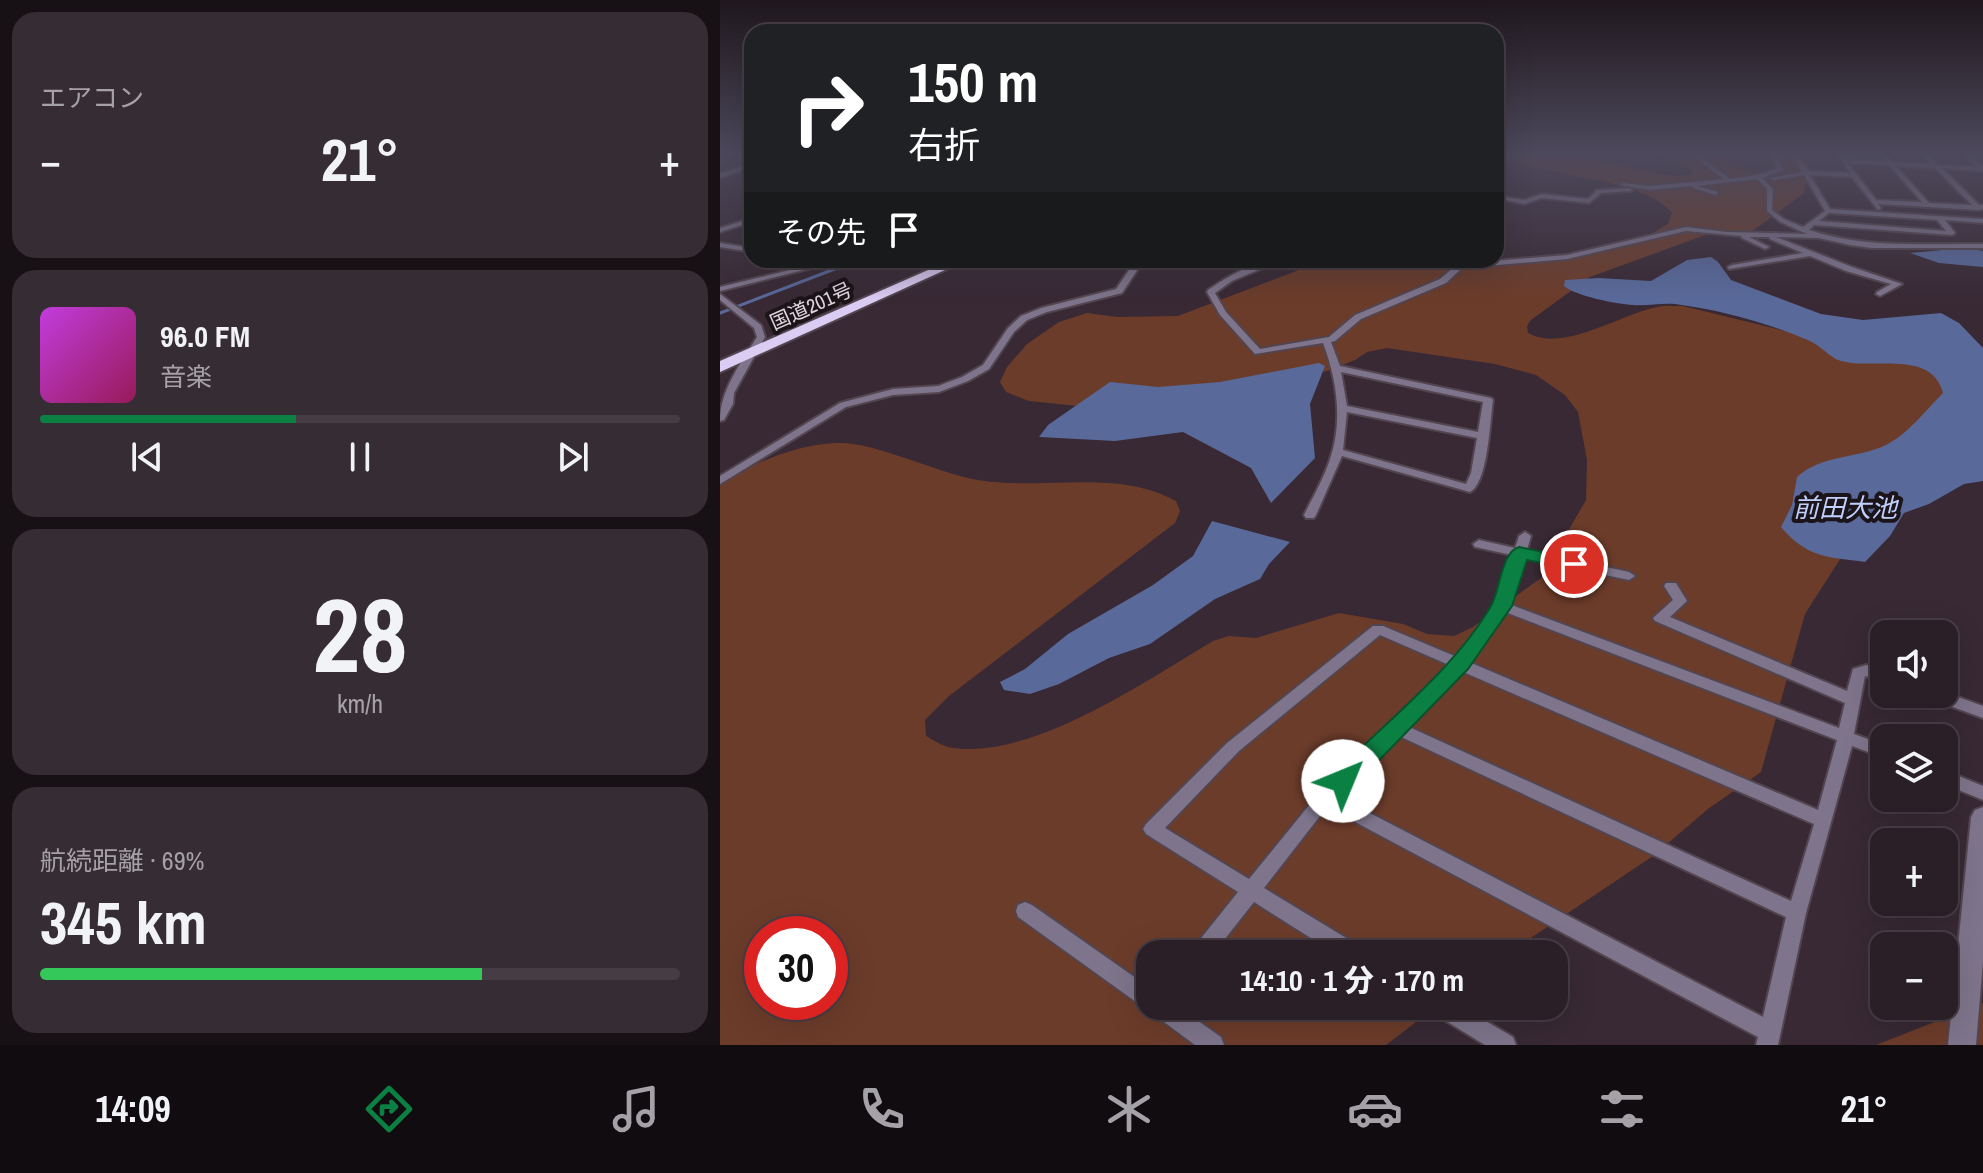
<!DOCTYPE html>
<html lang="ja">
<meta charset="utf-8">
<style>
:root{--surface:#2a1f27;--page:#362c33;--text:#f1f3f6;--muted:#a5a2a7;--line:#463d44;--accent:#0b8043}
body{margin:0;font-family:"Archivo Narrow","Noto Sans JP",sans-serif;background:var(--page);color:var(--text);height:100vh;display:flex;flex-direction:column;font-size:30px;white-space:nowrap}
*{box-sizing:border-box;margin:0}
p{font-size:26px;color:var(--muted)}
.icon{flex:none;width:44px;height:44px;fill:none;stroke:currentColor;stroke-width:2;stroke-linecap:round;stroke-linejoin:round}
.map{position:relative;flex:1;overflow:hidden}
.details{display:flex;flex-direction:column;gap:12px;padding:12px;background:#171115;width:720px}
.details>*{flex:none}
.top-card{position:absolute;left:24px;top:24px;width:760px;height:244px;border-radius:24px;box-shadow:0 8px 32px #0002,0 0 0 2px var(--line);background:#202124;color:#fff;overflow:hidden}
.controls{position:absolute;left:1150px;top:620px;display:grid;gap:16px}
.controls a{display:grid;place-items:center;width:88px;height:88px;border-radius:16px;background:var(--surface);box-shadow:0 8px 32px #0002,0 0 0 2px var(--line);font-size:40px}
.speed{position:absolute;left:24px;top:916px;display:flex;gap:16px;font-size:40px;font-weight:700;text-align:center}
.speed>*{display:grid;place-content:center;width:104px;height:104px;border-radius:50%;background:var(--surface);box-shadow:0 8px 32px #0002,0 0 0 2px var(--line);line-height:1}
.speed .limit{border:12px solid #d22;background:#fff;color:#111}
.pin{position:absolute;display:grid;place-items:center;width:68px;height:68px;color:#fff;margin:-34px;border:4px solid #fff;border-radius:50%;box-shadow:0 2px 8px #0007}
.me{position:absolute;width:88px;margin:-44px;rotate:45deg;stroke-linejoin:round;filter:drop-shadow(0 0 6px #0008)}
.turn{display:flex;align-items:center;gap:28px;height:168px;padding:0 32px;font-size:36px}
.turn .icon{width:104px;height:104px;stroke-width:2.5}
.turn b{display:block;font-size:56px;line-height:68px}
.then{display:flex;align-items:center;height:76px;padding:0 32px;background:#0003;gap:16px;font-size:30px}
.big{font-size:60px;font-weight:800;line-height:1.1}
.details .card{flex:1;display:flex;flex-direction:column;justify-content:center;gap:12px;min-width:0;padding:0 28px;border-radius:24px;background:var(--page)}
.details .dial{align-items:center;gap:0}
.dial b{font-size:104px;line-height:1}
.song{display:flex;align-items:center;gap:24px}
.cover{width:96px;height:96px;border-radius:12px;background:linear-gradient(135deg,hsl(290 70% 55%),hsl(330 70% 35%))}
.played{height:8px;border-radius:4px;background:linear-gradient(90deg,var(--accent) 40%,var(--line) 40%)}
.keys{display:flex;justify-content:space-around;direction:ltr}
.heat{display:flex;justify-content:space-between;align-items:center;font-size:44px;direction:ltr}
.charge{height:12px;border-radius:6px;background:linear-gradient(90deg,#34c759 69%,var(--line) 0)}
.trip{position:absolute;left:416px;top:940px;width:432px;height:80px;border-radius:24px;background:var(--surface);box-shadow:0 8px 32px #0002,0 0 0 2px var(--line);font-weight:800;line-height:80px;text-align:center}
.menu{display:flex;height:128px;justify-content:space-around;align-items:center;background:#110c10;color:var(--muted)}
.menu .icon{width:56px;height:56px}
.menu .on{color:var(--accent)}
.menu b{font-size:36px;color:var(--text)}
main{display:flex;flex:1;min-height:0}
.map>svg:first-child{display:block}
</style>
<main>
<section class="details">
<div class="card"><p>エアコン</p>
<div class="heat"><a>−</a><b class="big">21°</b><a>+</a></div>
</div>
<div class="card">
<div class="song"><i class="cover"></i><div><b>96.0 FM</b><p>音楽</p></div></div>
<div class="played"></div>
<div class="keys"><svg class="icon" aria-label="previous" viewBox="0 0 24 24"><path d="M18 5L8 12l10 7zM5 5v14"/></svg><svg class="icon" aria-label="pause" viewBox="0 0 24 24"><path d="M8 5v14M16 5v14"/></svg><svg class="icon" aria-label="next" viewBox="0 0 24 24"><path d="M6 5l10 7-10 7zM19 5v14"/></svg></div>
</div>
<div class="card dial"><b>28</b><p>km/h</p></div>
<div class="card"><p>航続距離 · 69%</p><b class="big">345 km</b><div class="charge"></div></div>
</section>
<div class="map">
<svg width="1263" height="1045" viewBox="0 0 1263 1045">
<rect width="100%" height="100%" fill="#382934"/>
<g fill="#6c3c2a" fill-rule="evenodd">
<path d="M938,154H997L1005,157L1010,165L1028,172L1057,173L1060,169L1041,154H1080L1088,163L1084,193L1031,232L988,234L870,277L811,320L807,326L808,333C843,353 901,314 937,307C945,305 955,306 963,306L1168,356L1234,380L1085,614L1041,772L988,809L933,856L787,954H430V1006H717L666,1045H0V481C37,463 73,445 116,443C154,441 217,473 258,480C323,491 397,468 456,501L460,511L455,523L229,696L205,720L206,736C213,740 221,745 228,747C308,763 427,680 493,641L509,636L536,638L619,613L683,624L707,634L734,636L753,627L821,578L866,500L867,460L858,412L845,395L816,375L775,364L667,348L647,352L635,360L607,371L544,383L367,407L309,401L286,392L280,382L287,367L307,344L339,322L367,313L397,317L458,316L605,260H736L776,264L864,257L931,234L948,224L952,213C923,175 800,175 792,157C818,151 872,159 899,165C922,169 949,180 973,174L970,169ZM42,934H110V1002H42Z"/>
<polygon points="1263,1003 1263,1045 1156,1045"/>
</g>
<g fill="#58699a">
<polygon points="1245,248 1263,251 1263,267 1219,263 1190,253"/>
<path d="M991,257L998,262L1011,280L1101,314L1143,320L1221,313L1239,323L1263,348V481L1244,484L1209,504L1184,513L1170,536L1145,562C1108,557 1087,558 1061,527L1072,505L1077,477C1103,454 1136,459 1166,445C1188,434 1205,411 1223,393C1212,349 1152,370 1121,361C1110,358 1101,346 1090,341C1048,323 1001,310 955,304C941,303 927,306 913,305C896,304 856,296 844,286L845,280L879,278L931,281L967,260Z"/>
<polygon points="599,363 605,366 590,404 595,458 551,503 531,468 463,432 395,441 319,437 328,425 390,382 438,387 500,382"/>
<polygon points="492,521 570,542 549,564 540,579 495,599 430,644 389,658 339,684 310,694 284,690 280,682 305,669 348,634 433,585 473,556"/>
</g>
<g fill="none" stroke-linecap="round" stroke-linejoin="round">
<polyline stroke="#58699a" stroke-width="3" points="0,313 138,260"/>
<defs>
<g id="minor">
<polygon points="16,154 32,154 32,158"/>
<path d="M1052,154H1058L1063,170L1042,178L1053,189L1052,210L1064,219L1083,227L1105,211L1084,175L1053,180L1050,178L1082,172L1073,154H1077L1088,171L1130,173L1117,154H1121L1126,159L1166,162L1159,154H1165L1172,162L1211,164L1201,154H1207L1218,165L1257,167L1243,154H1249L1263,166V171L1222,168L1259,205H1263V209L1259,210L1158,204L1161,208L1158,210L1132,177L1090,175L1110,209L1263,219V223L1225,220L1235,233L1232,235L1094,225L1089,230C1147,249 1202,243 1263,244V248H1152L1130,245L1099,238L1056,237L1132,267L1182,284L1160,296L1156,294L1157,292L1171,284L1126,271L1090,256L1009,269L1008,267L1012,265L1083,253L1050,239L1049,237H1029L1049,247L1045,249L1022,238L1021,236L966,231L847,259L742,268L726,283L641,319L615,341L611,342L620,366L771,398L773,400C770,421 768,483 750,492L622,456L596,515L594,518H586L584,515C593,497 604,478 610,459C623,421 617,380 603,343L535,354L500,315L487,292L488,290C508,276 536,260 562,260L512,281L495,293L506,312L540,349L609,337L635,315L720,279L733,268L695,260H712L735,264L847,255L966,227L1007,232L1087,234L1060,222L1047,211V189L1037,179L977,186L998,192L996,195L973,188L972,186L929,190L900,185L903,183L929,186L1004,179L976,158L978,155L1010,179L1037,175L1057,169ZM1128,163L1169,165L1202,202L1156,200ZM1176,166L1215,168L1252,205L1209,203ZM1109,213L1217,220L1226,231L1099,221ZM621,372L763,402L758,432L627,406ZM627,412L757,438L751,473L746,484L623,450Z"/>
<polygon points="22,166 32,166 32,170 25,169 0,178 0,174"/>
<polygon points="910,188 912,191 881,193 869,203 822,198 804,204 781,199 776,196 776,191 785,197 804,200 822,194 868,199 877,190"/>
<polygon points="32,218 32,222 0,232 0,228"/>
<polygon points="0,243 32,248 32,252 0,247"/>
<polygon points="111,260 124,260 0,291 0,287"/>
<polygon points="416,260 424,260 402,293 327,312 307,320 294,332 269,369 248,381 219,392 173,395 126,407 0,484 0,476 120,403 173,389 218,386 242,377 263,365 288,328 301,316 321,308 396,289"/>
<polygon points="667,260 677,260 662,268 655,266"/>
<path d="M0,294L41,325L45,337L14,393L13,404L4,420L0,421C0,390 21,363 37,337L34,328L0,300Z"/>
<path d="M805,532L811,536L807,550L909,572L915,576L909,580L804,558L789,604L1119,728L1125,703L935,621L933,618L953,600L944,586L946,583H956L967,601L950,617L1127,691L1133,669L1146,665L1164,671V682L1145,676L1134,734L1164,745V758L1132,746L1086,913L1058,1045H1036L1038,1037L607,807L544,888L641,947L644,954H616L534,902L493,954H471L474,947L518,892L426,834L423,829L426,824L507,743L653,626H663L737,657L776,605L792,555L755,547L753,544L759,540L795,548L799,536ZM785,612L1117,740L1098,810L749,662ZM660,635L729,665L599,793L529,879L445,828L519,751ZM741,671L1094,824L1071,901L687,726ZM677,735L1066,917L1043,1017L617,796Z"/>
<polygon points="1224,692 1263,706 1263,718 1208,698 1205,694 1224,694"/>
<polygon points="1224,770 1263,786 1263,800 1224,784"/>
<polygon points="305,902 312,905 430,988 430,1006 457,1006 501,1037 504,1045 475,1045 432,1013 430,1010 423,1007 298,917 296,911 298,905"/>
<polygon points="710,1006 740,1006 793,1037 796,1045 765,1045 713,1013"/>
</g>
<polygon id="tertiary" points="1263,807 1263,961 1256,1045 1228,1045 1251,817 1255,810"/>
<polygon id="trunk" points="231,260 247,260 0,372 0,361"/>
</defs>
<use href="#minor" stroke="#53454f" stroke-width="4"/>
<use href="#tertiary" stroke="#53454f" stroke-width="4"/>
<use href="#trunk" stroke="#53454f" stroke-width="4"/>
<use href="#minor" fill="#7e758c" fill-rule="evenodd"/>
<use href="#tertiary" fill="#7e758c" fill-rule="evenodd"/>
<use href="#trunk" fill="#dbccf4" fill-rule="evenodd"/>
</g>
<linearGradient id="sky" x2="0" y2="1"><stop stop-color="#1f171d"/><stop offset="0.51" stop-color="#4d495c"/><stop offset="1" stop-color="#4d495c" stop-opacity="0"/></linearGradient>
<rect width="1263" height="300" fill="url(#sky)"/>
<path fill="#0b8043" stroke="#07532c" stroke-width="2" d="M799,547L861,560L864,564L854,570L807,560L792,606L748,669L632,788L623,791L614,788L610,781L614,774C665,723 735,668 771,606C780,591 781,552 799,547Z"/>
<g text-anchor="middle" stroke-width="8" stroke-linejoin="round" paint-order="stroke">
<g font-size="20" fill="#e0d6dd" stroke="#1b1419">
<text transform="translate(91 306) rotate(-24)" y="7">国道201号</text>
</g>
<g font-size="26" font-style="italic" fill="#bfcffc" stroke="#1b1419">
<text x="1125" y="517">前田大池</text>
</g>
</g>
</svg>
<div class="controls">
<a><svg class="icon" aria-label="sound" viewBox="0 0 24 24"><path d="M4 9h4l5-4v14l-5-4H4zM17 9q2 3 0 6"/></svg></a>
<a><svg class="icon" aria-label="layers" viewBox="0 0 24 24"><path d="M12 4l9 5-9 5-9-5zM3 14l9 5 9-5"/></svg></a>
<a>+</a>
<a>−</a>
</div>
<div class="speed"><div class="limit">30</div></div>
<div class="pin" style="left:854px;top:564px;background:#d93025"><svg class="icon" aria-label="arrive" viewBox="0 0 24 24"><path d="M6 21V4h12l-3 4 3 4H6"/></svg></div>
<svg class="me" style="left:623px;top:781px" viewBox="-20 -20 40 40"><circle r="19" fill="#fff"/><path d="M0-13L10 11 0 6-10 11z" fill="#0b8043"/></svg>
<div class="trip">14:10 · 1 分 · 170 m</div>
<div class="top-card">
<div class="turn"><svg class="icon" aria-label="right" viewBox="0 0 24 24"><path d="M7 20v-9h11M14 6l5 5-5 5"/></svg><div><b>150 m</b>右折</div></div>
<div class="then">その先<svg class="icon" aria-label="arrive" viewBox="0 0 24 24"><path d="M6 21V4h12l-3 4 3 4H6"/></svg></div>
</div>
</div>
</main>
<nav class="menu">
<b>14:09</b>
<svg class="icon on" aria-label="directions" viewBox="0 0 24 24"><path d="M12 3l9 9-9 9-9-9zM9 14v-3h6M13 9l2 2-2 2"/></svg>
<svg class="icon" aria-label="music" viewBox="0 0 24 24"><path d="M9 18V5l10-2v13"/><circle cx="6" cy="18" r="3"/><circle cx="16" cy="16" r="3"/></svg>
<svg class="icon" aria-label="phone" viewBox="0 0 24 24"><path d="M5 4h4l2 5-3 2q2 4 5 5l2-3 5 2v4C11 20 4 13 5 4z"/></svg>
<svg class="icon" aria-label="climate" viewBox="0 0 24 24"><path d="M12 3v18M4 7l16 10M4 17L20 7"/></svg>
<svg class="icon" aria-label="car" viewBox="0 0 24 24"><path d="M5 17H2v-5l4-1 3-4h7l3 4 3 1v5h-3M9 17h6M6 11h13"/><circle cx="7" cy="17" r="2"/><circle cx="17" cy="17" r="2"/></svg>
<svg class="icon" aria-label="filters" viewBox="0 0 24 24"><path d="M4 7h16M4 17h16"/><circle cx="9" cy="7" r="2"/><circle cx="15" cy="17" r="2"/></svg>
<b>21°</b>
</nav>
